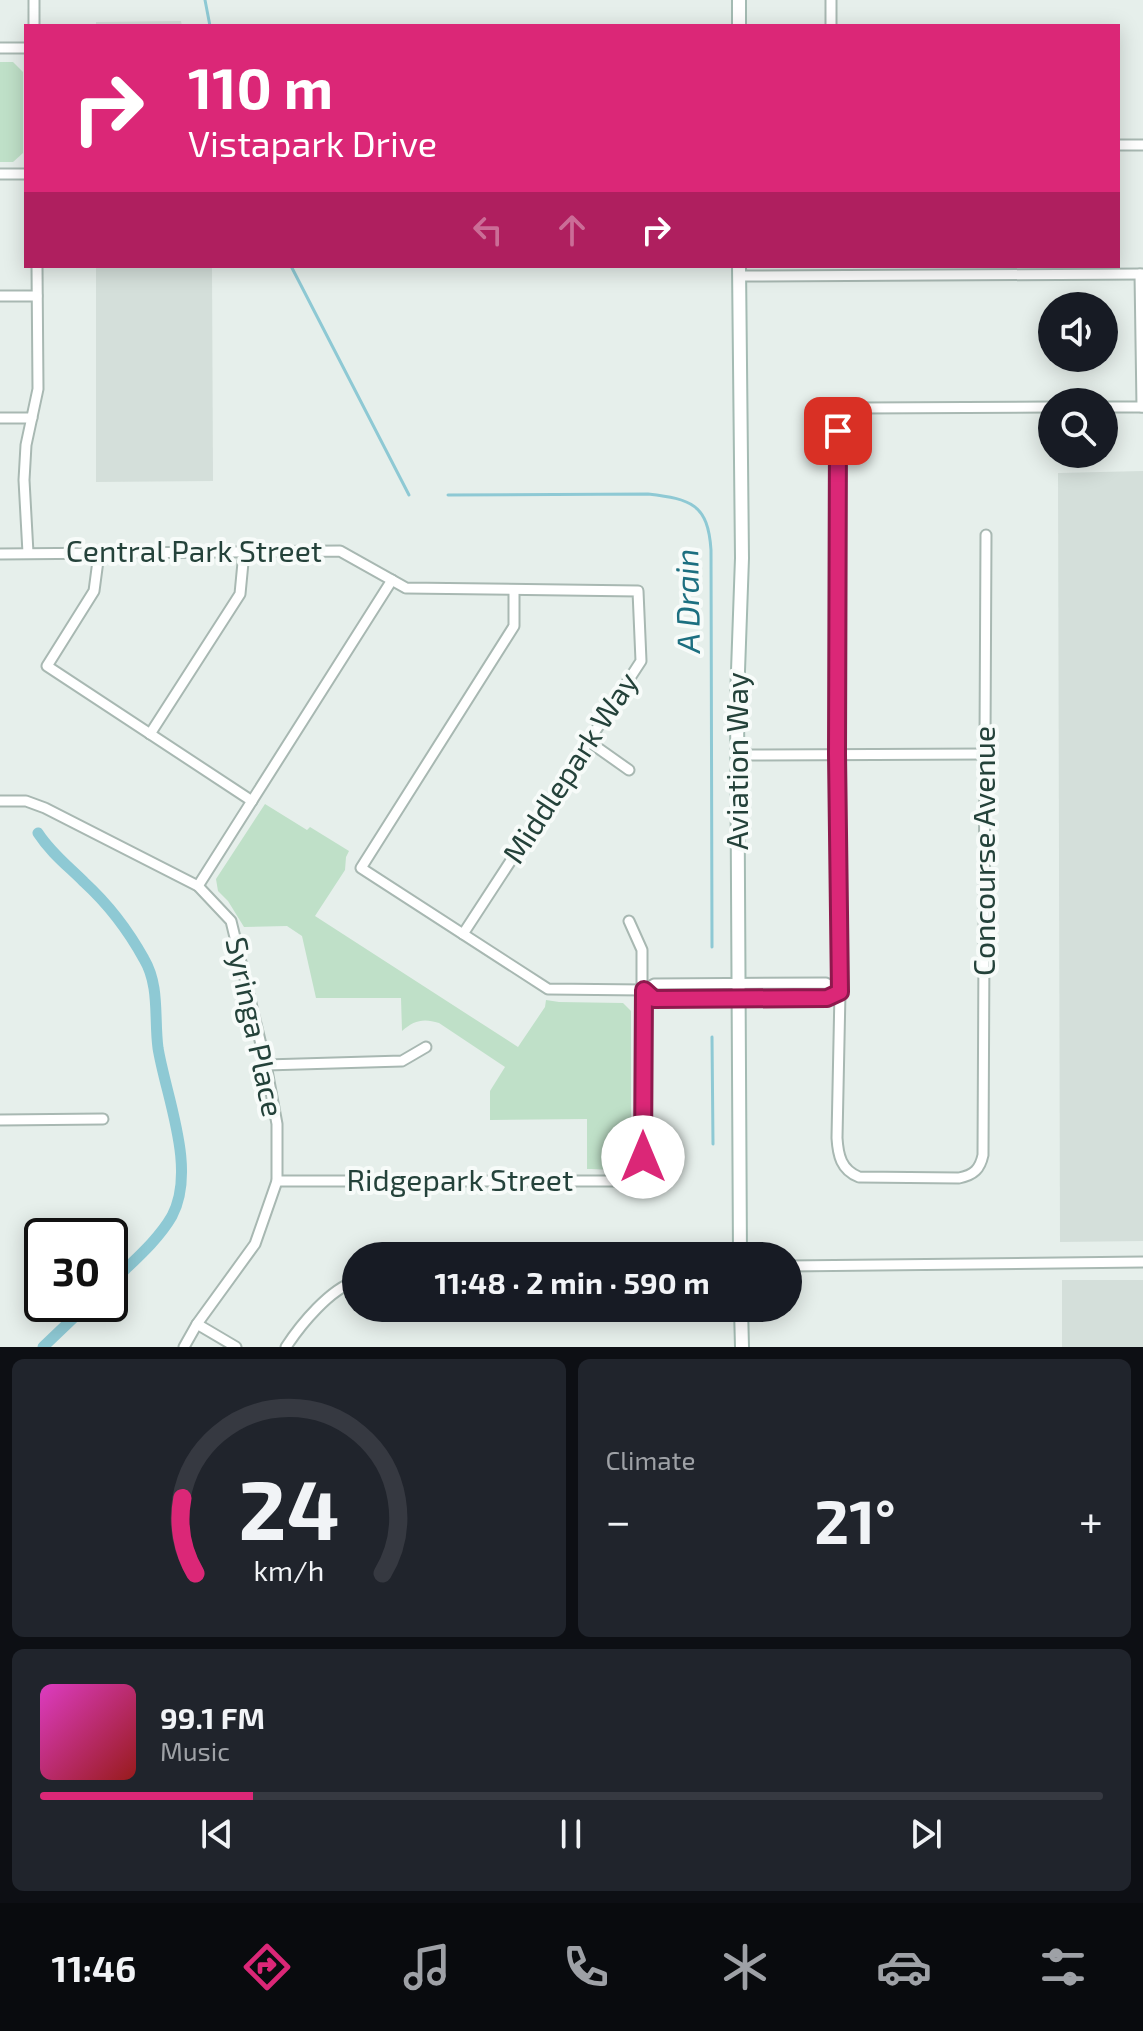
<!DOCTYPE html>
<meta charset="utf-8">
<style>
:root{--surface:#171b24;--page:#20242c;--text:#f1f3f6;--muted:#9ea1a6;--line:#363941;--accent:#db2777}
body{margin:0;font-family:"Exo 2",sans-serif;background:var(--page);color:var(--text);height:100vh;display:flex;flex-direction:column;font-size:30px;white-space:nowrap}
*{box-sizing:border-box;margin:0}
p{font-size:26px;color:var(--muted)}
.icon{flex:none;width:44px;height:44px;fill:none;stroke:currentColor;stroke-width:2;stroke-linecap:round;stroke-linejoin:round}
.map{position:relative;height:1347px;overflow:hidden}
.details{display:flex;flex-direction:column;gap:12px;padding:12px;background:#0d0f14;flex:1}
.details>*{flex:none}
.hud{position:absolute;left:24px;top:24px;width:1096px;height:244px;border-radius:0px;box-shadow:0 4px 20px #0003;background:#db2777;color:#fff;overflow:hidden}
.controls{position:absolute;left:1038px;top:292px;display:grid;gap:16px}
.controls a{display:grid;place-items:center;width:80px;height:80px;border-radius:50%;background:var(--surface);box-shadow:0 4px 20px #0003;font-size:40px}
.speed{position:absolute;left:24px;top:1218px;display:flex;gap:16px;font-size:40px;font-weight:700;text-align:center}
.speed>*{display:grid;place-content:center;width:104px;height:104px;border-radius:50%;background:var(--surface);box-shadow:0 4px 20px #0003;line-height:1}
.speed .limit{border:4px solid #111;border-radius:12px;background:#fff;color:#111}
.pin{position:absolute;display:grid;place-items:center;width:68px;height:68px;color:#fff;margin:-34px;border-radius:16px;box-shadow:0 4px 12px #0006}
.me{position:absolute;width:88px;margin:-44px;rotate:0deg;stroke-linejoin:round;filter:drop-shadow(0 0 6px #0008)}
.turn{display:flex;align-items:center;gap:28px;height:168px;padding:0 32px;font-size:36px}
.turn .icon{width:104px;height:104px;stroke-width:2.5}
.turn b{display:block;font-size:56px;line-height:68px}
.lanes{display:flex;align-items:center;height:76px;padding:0 32px;background:#0003;justify-content:center;gap:40px;direction:ltr}
.lanes .off{opacity:.35}
.big{font-size:60px;font-weight:700;line-height:1.1}
.details .tile{flex:1;display:flex;flex-direction:column;justify-content:center;gap:12px;min-width:0;padding:0 28px;border-radius:12px;background:var(--page)}
.details .dial{align-items:center;gap:0}
.dial svg{height:208px;overflow:visible;fill:none;stroke:var(--line);stroke-width:7;stroke-linecap:round;text-anchor:middle}
.dial text{fill:var(--text);stroke:none}
.song{display:flex;align-items:center;gap:24px}
.cover{width:96px;height:96px;border-radius:12px;background:linear-gradient(135deg,hsl(310 70% 55%),hsl(0 70% 35%))}
.played{height:8px;border-radius:4px;background:linear-gradient(90deg,var(--accent) 20%,var(--line) 20%)}
.keys{display:flex;justify-content:space-around;direction:ltr}
.heat{display:flex;justify-content:space-between;align-items:center;font-size:44px;direction:ltr}
.details .tiles{flex:1;display:grid;gap:12px;grid-template-columns:1fr 1fr}
.tile:last-child{grid-column:span 2}
.trip{position:absolute;left:342px;top:1242px;width:460px;height:80px;border-radius:40px;background:var(--surface);box-shadow:0 4px 20px #0003;font-weight:700;line-height:80px;text-align:center}
.tab-bar{display:flex;height:128px;justify-content:space-around;align-items:center;background:#090b0e;color:var(--muted)}
.tab-bar .icon{width:56px;height:56px}
.tab-bar .active{color:var(--accent)}
.tab-bar b{font-size:36px;color:var(--text)}
.map>svg:first-child{display:block}
</style>
<div class="map">
<svg width="1143" height="1347" viewBox="0 0 1143 1347">
<rect width="100%" height="100%" fill="#e6efeb"/>
<g fill="#d4dfda">
<polygon points="181,21 182,26 96,26 96,22"/>
<polygon points="96,266 212,266 213,481 96,482"/>
<polygon points="1143,471 1143,1241 1060,1242 1058,473"/>
<rect x="1062" y="1280" width="81" height="67"/>
</g>
<g fill="#bfe0c8">
<polygon points="0,62 13,62 23,72 23,153 13,162 0,162"/>
<path d="M265,804L307,830L310,827L349,851L346,857L345,870L315,916L518,1047L545,1007L546,1000L559,1002L623,1003L631,1011V1158C623,1174 603,1169 587,1169V1119L490,1120V1091L505,1067L439,1023C424,1018 414,1020 402,1031L401,998H316L302,936L287,926L244,927L228,901L218,891L216,879Z"/>
</g>
<g fill="none" stroke-linecap="round" stroke-linejoin="round">
<g stroke="#8ec9d4" stroke-width="3">
<polyline points="205,0 210,26"/>
<polyline points="291,266 409,495"/>
<path d="M448,495L648,494C691,499 708,504 711,550L712,947"/>
<polyline points="712,1037 713,1144"/>
</g>
<g stroke="#8ec9d4" stroke-width="11">
<path d="M38,833C51,853 68,866 84,882C108,904 128,930 144,959C160,986 154,1018 158,1048C166,1097 197,1169 172,1216C157,1242 131,1263 110,1284"/>
<polyline points="43,1347 88,1304"/>
</g>
<defs>
<g id="street">
<polyline points="34,0 34,26"/>
<polyline points="831,0 831,26"/>
<polyline points="0,48 26,48"/>
<polyline points="1118,145 1143,145"/>
<polyline points="0,174 26,174"/>
<polyline points="1140,274 1142,407"/>
<polyline points="739,276 1143,274"/>
<polyline points="0,296 37,296"/>
<polyline points="1104,407 1143,407"/>
<polyline points="0,418 32,418"/>
<path d="M986,535L983,1155C980,1169 974,1175 959,1178L859,1177C841,1170 838,1155 837,1138L840,992L837,754L838,431L846,414L862,408L1052,407"/>
<polyline points="28,553 24,480 26,445 38,389 37,266"/>
<polyline points="99,553 94,591 47,666 252,801"/>
<polyline points="0,554 340,551 406,588 638,591 641,661 463,934"/>
<polyline points="514,590 514,626 361,868 548,989 644,990 654,984 826,983 840,992"/>
<polyline points="150,734 240,594 244,552"/>
<polyline points="588,741 629,770"/>
<polyline points="737,755 986,754"/>
<polyline points="0,801 26,801 45,808 198,886 231,921 266,1065 277,1124 277,1181 255,1244 197,1324 184,1347"/>
<polyline points="198,886 392,580"/>
<polyline points="644,990 654,999 827,998 840,992"/>
<polyline points="266,1065 402,1061 426,1047"/>
<polyline points="0,1120 103,1119"/>
<polyline points="277,1181 642,1181 642,950 629,921"/>
<polyline points="788,1266 1143,1262"/>
<polyline points="197,1324 236,1347"/>
<path d="M286,1347C301,1324 330,1289 356,1281"/>
</g>
<g id="secondary">
<polyline points="739,0 739,26"/>
<polyline points="739,266 742,558 737,699 740,1256"/>
<polyline points="741,1308 742,1347"/>
</g>
</defs>
<use href="#street" stroke="#a8b8b2" stroke-width="13"/>
<use href="#secondary" stroke="#a4bbb3" stroke-width="16"/>
<use href="#street" stroke="#fff" stroke-width="9"/>
<use href="#secondary" stroke="#fff" stroke-width="12"/>
</g>
<g fill="none" stroke-linecap="round" stroke-linejoin="round">
<defs>
<polyline id="route" points="643,1157 644,990 654,999 827,998 840,992 837,754 838,431"/>
</defs>
<use href="#route" stroke="#8e194d" stroke-width="20"/>
<use href="#route" stroke="#db2777" stroke-width="14"/>
</g>
<g text-anchor="middle" stroke-width="8" stroke-linejoin="round" paint-order="stroke">
<g font-size="30" fill="#24423a" stroke="#f7fbf9">
<text x="194" y="562">Central Park Street</text>
<text transform="translate(738 761) rotate(-90)" y="10">Aviation Way</text>
<text transform="translate(571 768) rotate(-57)" y="10">Middlepark Way</text>
<text transform="translate(985 851) rotate(-90)" y="10">Concourse Avenue</text>
<text transform="translate(254 1027) rotate(78)" y="10">Syringa Place</text>
<text x="460" y="1191">Ridgepark Street</text>
</g>
<g font-size="32" font-style="italic" fill="#1c6f80" stroke="#f7fbf9">
<text transform="translate(688 601) rotate(-91)" y="11">A Drain</text>
</g>
</g>
</svg>
<div class="controls">
<a><svg class="icon" aria-label="sound" viewBox="0 0 24 24"><path d="M4 9h4l5-4v14l-5-4H4zM17 9q2 3 0 6"/></svg></a>
<a><svg class="icon" aria-label="search" viewBox="0 0 24 24"><circle cx="10" cy="10" r="6"/><path d="M15 15l6 6"/></svg></a>
</div>
<div class="speed"><div class="limit">30</div></div>
<div class="pin" style="left:838px;top:431px;background:#d93025"><svg class="icon" aria-label="arrive" viewBox="0 0 24 24"><path d="M6 21V4h12l-3 4 3 4H6"/></svg></div>
<svg class="me" style="left:643px;top:1157px" viewBox="-20 -20 40 40"><circle r="19" fill="#fff"/><path d="M0-13L10 11 0 6-10 11z" fill="#db2777"/></svg>
<div class="trip">11:48 · 2 min · 590 m</div>
<div class="hud">
<div class="turn"><svg class="icon" aria-label="right" viewBox="0 0 24 24"><path d="M7 20v-9h11M14 6l5 5-5 5"/></svg><div><b>110 m</b>Vistapark Drive</div></div>
<div class="lanes"><svg class="icon off" aria-label="left" viewBox="0 0 24 24"><path d="M17 20v-9H6M10 6l-5 5 5 5"/></svg><svg class="icon off" aria-label="ahead" viewBox="0 0 24 24"><path d="M12 20V5M6 11l6-6 6 6"/></svg><svg class="icon" aria-label="right" viewBox="0 0 24 24"><path d="M7 20v-9h11M14 6l5 5-5 5"/></svg></div>
</div>
</div>
<section class="details">
<div class="tiles">
<div class="tile dial"><svg viewBox="0 0 100 80">
<path d="M14 69A42 42 0 1 1 86 69"/>
<path d="M14 69A42 42 0 0 1 9 40" stroke="#db2777"/>
<text x="50" y="56" font-size="32" font-weight="700">24</text>
<text x="50" y="72" font-size="11">km/h</text>
</svg></div>
<div class="tile"><p>Climate</p>
<div class="heat"><a>−</a><b class="big">21°</b><a>+</a></div>
</div>
<div class="tile">
<div class="song"><i class="cover"></i><div><b>99.1 FM</b><p>Music</p></div></div>
<div class="played"></div>
<div class="keys"><svg class="icon" aria-label="previous" viewBox="0 0 24 24"><path d="M18 5L8 12l10 7zM5 5v14"/></svg><svg class="icon" aria-label="pause" viewBox="0 0 24 24"><path d="M8 5v14M16 5v14"/></svg><svg class="icon" aria-label="next" viewBox="0 0 24 24"><path d="M6 5l10 7-10 7zM19 5v14"/></svg></div>
</div>
</div>
</section>
<nav class="tab-bar">
<b>11:46</b>
<svg class="icon active" aria-label="directions" viewBox="0 0 24 24"><path d="M12 3l9 9-9 9-9-9zM9 14v-3h6M13 9l2 2-2 2"/></svg>
<svg class="icon" aria-label="music" viewBox="0 0 24 24"><path d="M9 18V5l10-2v13"/><circle cx="6" cy="18" r="3"/><circle cx="16" cy="16" r="3"/></svg>
<svg class="icon" aria-label="phone" viewBox="0 0 24 24"><path d="M5 4h4l2 5-3 2q2 4 5 5l2-3 5 2v4C11 20 4 13 5 4z"/></svg>
<svg class="icon" aria-label="climate" viewBox="0 0 24 24"><path d="M12 3v18M4 7l16 10M4 17L20 7"/></svg>
<svg class="icon" aria-label="car" viewBox="0 0 24 24"><path d="M5 17H2v-5l4-1 3-4h7l3 4 3 1v5h-3M9 17h6M6 11h13"/><circle cx="7" cy="17" r="2"/><circle cx="17" cy="17" r="2"/></svg>
<svg class="icon" aria-label="filters" viewBox="0 0 24 24"><path d="M4 7h16M4 17h16"/><circle cx="9" cy="7" r="2"/><circle cx="15" cy="17" r="2"/></svg>
</nav>
